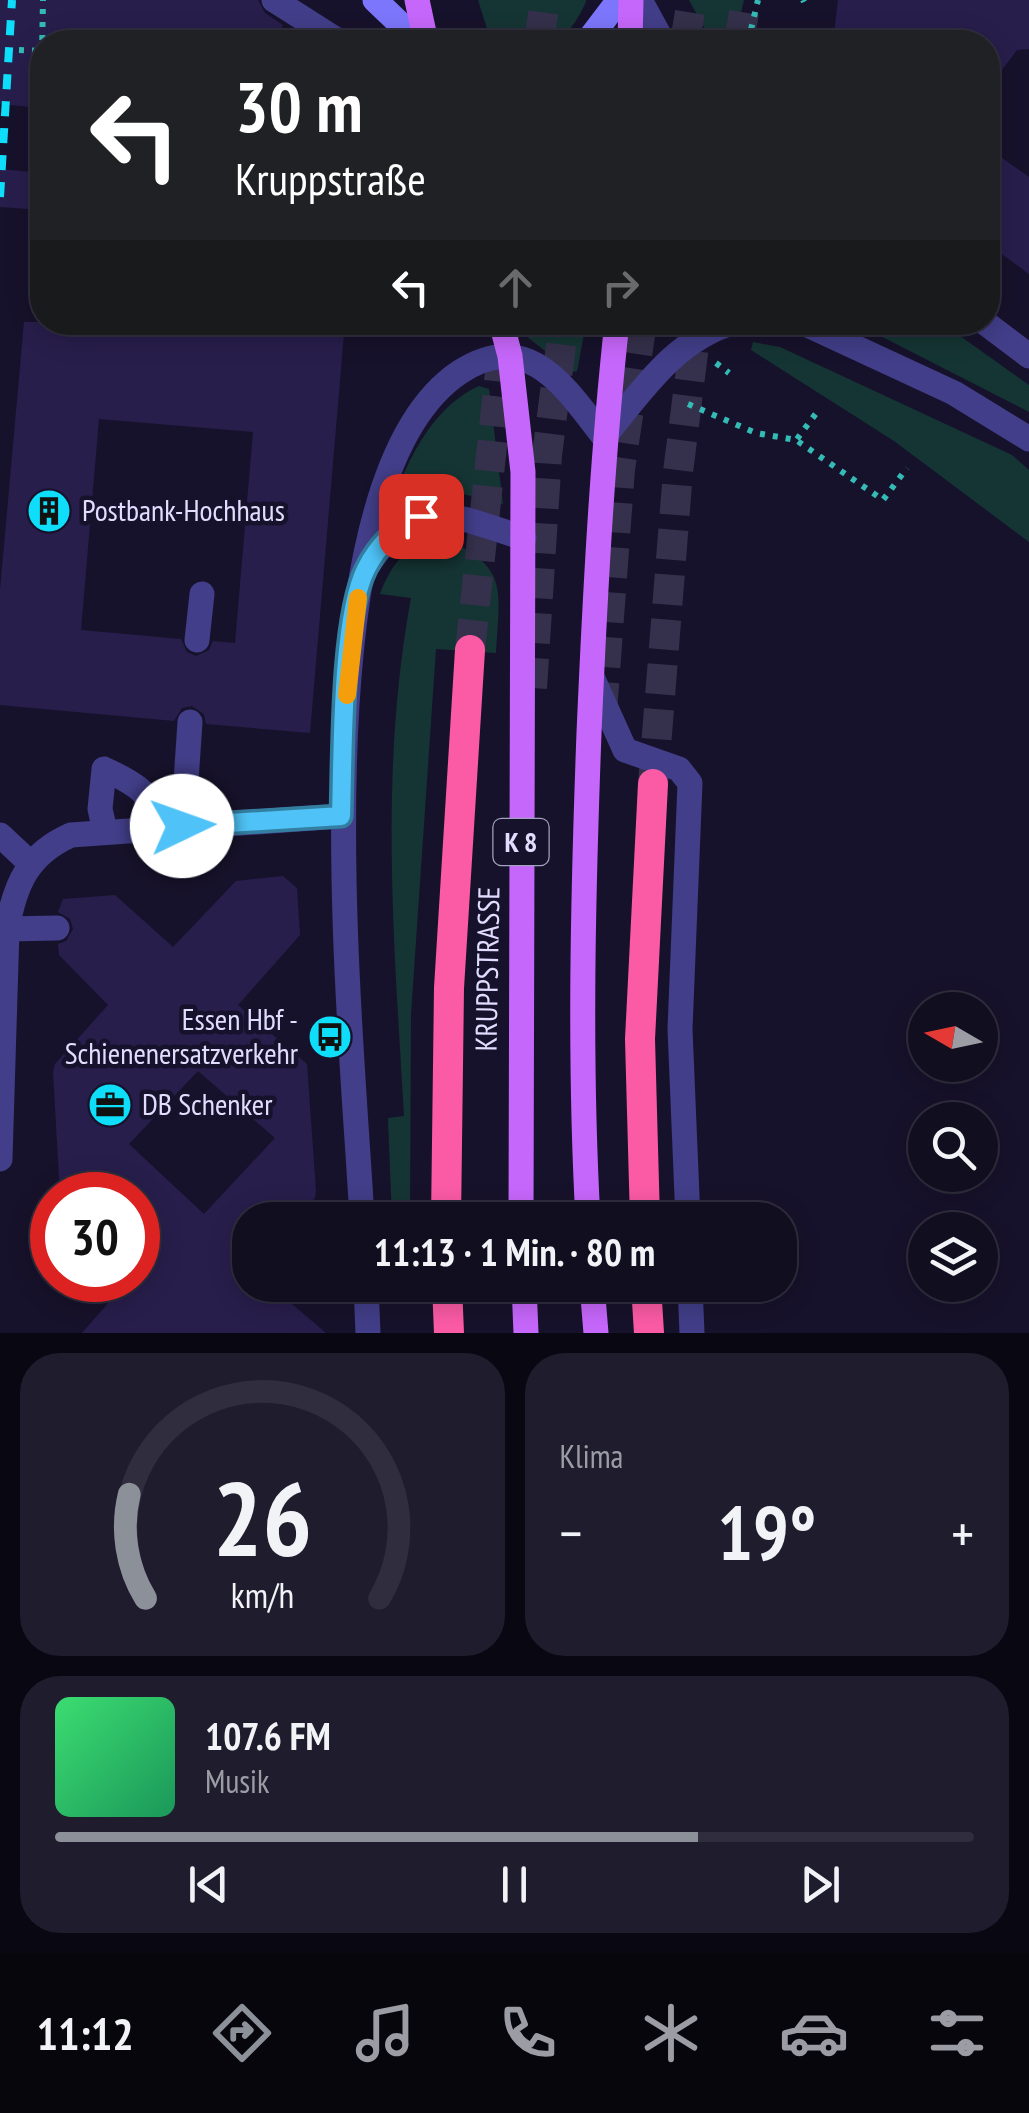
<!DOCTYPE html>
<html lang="de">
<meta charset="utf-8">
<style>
:root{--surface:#110e20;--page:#1e1c2d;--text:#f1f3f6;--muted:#9c9ca5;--line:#302e3e;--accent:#8c9099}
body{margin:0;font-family:"PT Sans Narrow",sans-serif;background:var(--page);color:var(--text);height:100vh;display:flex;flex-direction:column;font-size:38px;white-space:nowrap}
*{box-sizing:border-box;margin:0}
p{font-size:32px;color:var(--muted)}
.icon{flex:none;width:55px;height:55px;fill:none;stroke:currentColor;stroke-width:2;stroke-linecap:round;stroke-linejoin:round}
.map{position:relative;height:1333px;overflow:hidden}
.panel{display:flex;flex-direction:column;gap:20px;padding:20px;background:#090812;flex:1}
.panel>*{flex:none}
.guide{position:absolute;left:30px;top:30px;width:970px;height:305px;border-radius:40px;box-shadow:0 5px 25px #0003,0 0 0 2px var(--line);background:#202124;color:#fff;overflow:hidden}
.needle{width:65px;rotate:279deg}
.fabs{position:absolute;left:908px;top:992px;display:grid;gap:20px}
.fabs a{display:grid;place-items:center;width:90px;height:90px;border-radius:50%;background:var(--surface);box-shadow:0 5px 25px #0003,0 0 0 2px var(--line);font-size:50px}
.speed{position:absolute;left:30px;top:1172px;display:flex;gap:20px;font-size:50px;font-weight:700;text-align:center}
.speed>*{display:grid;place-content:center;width:130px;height:130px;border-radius:50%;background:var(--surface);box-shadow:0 5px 25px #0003,0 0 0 2px var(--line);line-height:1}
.speed .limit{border:15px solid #d22;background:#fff;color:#111}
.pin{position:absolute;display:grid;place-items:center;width:85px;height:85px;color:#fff;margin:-42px;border-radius:20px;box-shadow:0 5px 15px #0006}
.me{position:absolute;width:110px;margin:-55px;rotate:87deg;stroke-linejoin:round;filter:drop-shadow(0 0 8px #0008)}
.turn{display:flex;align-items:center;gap:35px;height:210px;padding:0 40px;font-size:45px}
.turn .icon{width:130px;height:130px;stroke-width:2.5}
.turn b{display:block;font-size:70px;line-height:85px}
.lanes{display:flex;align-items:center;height:95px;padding:0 40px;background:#0003;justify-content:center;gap:50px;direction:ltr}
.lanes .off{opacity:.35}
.big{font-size:75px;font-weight:800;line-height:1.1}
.panel .tile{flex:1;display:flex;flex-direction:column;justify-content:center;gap:15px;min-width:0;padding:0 35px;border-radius:40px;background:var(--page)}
.panel .dial{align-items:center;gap:0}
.dial svg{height:260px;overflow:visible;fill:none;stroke:var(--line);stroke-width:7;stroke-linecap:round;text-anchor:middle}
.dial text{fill:var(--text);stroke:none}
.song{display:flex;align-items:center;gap:30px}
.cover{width:120px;height:120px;border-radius:15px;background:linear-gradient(135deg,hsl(140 70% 55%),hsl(150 70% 35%))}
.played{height:10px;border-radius:5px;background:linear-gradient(90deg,var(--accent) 70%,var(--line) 70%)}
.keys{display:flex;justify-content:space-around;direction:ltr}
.heat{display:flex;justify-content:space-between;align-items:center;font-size:55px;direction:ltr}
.panel .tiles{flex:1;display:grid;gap:20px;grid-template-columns:1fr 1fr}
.tile:last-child{grid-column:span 2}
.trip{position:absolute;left:232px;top:1202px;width:565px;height:100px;border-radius:40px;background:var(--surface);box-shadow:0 5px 25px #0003,0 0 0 2px var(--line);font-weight:800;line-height:100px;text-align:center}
.tabs{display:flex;height:160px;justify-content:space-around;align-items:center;background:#07060d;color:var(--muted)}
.tabs .icon{width:70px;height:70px}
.tabs .current{color:var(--accent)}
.tabs b{font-size:45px;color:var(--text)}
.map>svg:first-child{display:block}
</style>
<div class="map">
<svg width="1029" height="1333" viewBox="0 0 1029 1333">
<rect width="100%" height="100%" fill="#17122b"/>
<g fill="#153534">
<path d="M478,0H586V2C562,53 549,42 497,42L489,35Z"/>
<polygon points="689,0 744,0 734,42 712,42"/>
<polygon points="524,323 586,323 577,371 572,372 526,336"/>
<polygon points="855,323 942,323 1029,385 1029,412"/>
<polygon points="753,342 780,347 1012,455 1029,470 1029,542 894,441 751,350"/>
<path d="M479,386L489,389L503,504L451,491L418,492L393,501C409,457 434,406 479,386Z"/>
<path d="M445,539C510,567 499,591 496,653L436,649L411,1014L410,1220H392L388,1118L404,1116C394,941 379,772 411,598L380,594C393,560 408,543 445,539Z"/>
</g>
<g fill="#281e4c" fill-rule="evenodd">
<polygon points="0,0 258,0 265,13 283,25 273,42 42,42 42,108 0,104"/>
<polygon points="838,0 1029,0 1029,49 1017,50 988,89 988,42 833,42"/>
<polygon points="988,148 1029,177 1029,274 988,244"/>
<polygon points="0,169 42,173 42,210 0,207"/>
<path d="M24,322H345L310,733L206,724L204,714L192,706L182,708L174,721L0,705V590ZM99,419L253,432L235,643L213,641L209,650L196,656L187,652L181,639L81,630Z"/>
<path d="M283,876L297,888L300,935L238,1005L307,1064L316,1191L315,1198L296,1220H250V1285H270L326,1333H82L128,1280H138V1195H60L53,1072L55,1064L108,1005L59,955L58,944L66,941L73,929L70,919L58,912L63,899L115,895L173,947L236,881ZM198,1071L275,1138L204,1214L129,1144Z"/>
</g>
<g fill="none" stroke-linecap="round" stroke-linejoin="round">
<g stroke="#35304b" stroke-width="30" stroke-dasharray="30 15" stroke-linecap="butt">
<polyline points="539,42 545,0"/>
<polyline points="685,42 692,0"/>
<polyline points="739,42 746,0"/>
<polyline points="470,650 504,335"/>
<polyline points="532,688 547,455 564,322"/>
<polyline points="602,712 620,469 642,322"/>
<polyline points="653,784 678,472 697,322"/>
</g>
<g stroke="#34bbb5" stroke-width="6" stroke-dasharray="5 8" stroke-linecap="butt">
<polyline points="803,0 804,2"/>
<polyline points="748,42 758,0"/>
<polyline points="19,50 41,51"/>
<polyline points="42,53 43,0"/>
<polyline points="716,363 729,373"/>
<polyline points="688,404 756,433 796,440 883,500 907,468"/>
<polyline points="797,439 820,408"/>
</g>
<g stroke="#423e89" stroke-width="25">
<polyline points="274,0 340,42"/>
<polyline points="197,640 202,594"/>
<polyline points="592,677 625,750 679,769 690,783 680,1029 688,1220"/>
<polyline points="183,826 190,722"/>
<path d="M105,831L100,809L104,769C139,785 148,792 165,827"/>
<polyline points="0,835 30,863"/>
<polyline points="7,929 57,928"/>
<polyline points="690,1285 692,1333"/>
</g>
<g stroke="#423e89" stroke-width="25">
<path d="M370,562C418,492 456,517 524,538"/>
<path d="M0,1159L7,929C15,884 28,854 71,835L341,816"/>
<path d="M362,1220C353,1036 291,484 460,372C529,327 566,389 604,437"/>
<polyline points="366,1285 368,1333"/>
</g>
<g stroke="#423e89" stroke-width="25">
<polyline points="640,0 663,42"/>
<polyline points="801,322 954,393 1029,439"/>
<polyline points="984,322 1029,356"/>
<path d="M604,437C641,392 675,339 735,322"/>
</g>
<g stroke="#7c76fc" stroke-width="25">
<polyline points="375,0 419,42"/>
<polyline points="587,42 619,0"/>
</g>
<g stroke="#c667fb" stroke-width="25">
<polyline points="417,0 426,42"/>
<polyline points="630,42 631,0"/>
<polyline points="501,322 510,356 523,472 521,1220"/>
<path d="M588,1220C579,1058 583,895 589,733C595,596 602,459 617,322"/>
<polyline points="524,1285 526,1333"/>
<polyline points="592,1285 596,1333"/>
</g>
<g stroke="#fb5ba5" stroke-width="30">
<polyline points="446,1220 449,988 470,650"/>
<polyline points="645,1220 640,1039 653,784"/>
<polyline points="447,1285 449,1333"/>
<polyline points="646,1285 649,1333"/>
</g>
<polyline stroke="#0edef9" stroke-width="8" stroke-dasharray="15 12" stroke-linecap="butt" points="0,197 12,0"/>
</g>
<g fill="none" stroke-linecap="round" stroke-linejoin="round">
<defs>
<path id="route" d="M182,826L341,816C343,757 341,619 366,569C377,547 397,525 421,516"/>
</defs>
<use href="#route" stroke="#337fa1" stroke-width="25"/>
<use href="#route" stroke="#4fc3f7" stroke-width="18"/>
<polyline stroke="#f59e0b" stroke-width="18" points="347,695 358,598"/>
</g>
<defs>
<symbol id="building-disc" viewBox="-11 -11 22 22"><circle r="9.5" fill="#0edef9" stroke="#17122b"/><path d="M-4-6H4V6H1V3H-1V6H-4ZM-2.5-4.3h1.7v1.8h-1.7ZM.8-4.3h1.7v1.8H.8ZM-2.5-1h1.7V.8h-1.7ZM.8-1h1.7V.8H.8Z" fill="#111"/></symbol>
<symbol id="bus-disc" viewBox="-11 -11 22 22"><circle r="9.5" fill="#0edef9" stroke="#17122b"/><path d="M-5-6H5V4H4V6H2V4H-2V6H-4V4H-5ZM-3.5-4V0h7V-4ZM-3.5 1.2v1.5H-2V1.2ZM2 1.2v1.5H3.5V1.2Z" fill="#111"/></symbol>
<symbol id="office-disc" viewBox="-11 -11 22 22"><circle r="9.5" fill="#0edef9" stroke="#17122b"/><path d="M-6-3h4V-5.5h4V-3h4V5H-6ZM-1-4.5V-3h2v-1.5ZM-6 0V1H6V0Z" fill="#111"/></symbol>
</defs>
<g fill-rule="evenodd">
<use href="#building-disc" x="24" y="486" width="50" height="50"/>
<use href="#bus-disc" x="305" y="1012" width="50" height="50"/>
<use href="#office-disc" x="85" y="1080" width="50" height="50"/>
</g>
<g text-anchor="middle" stroke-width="9" stroke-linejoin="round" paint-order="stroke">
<rect fill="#17122b" stroke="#a4a0bf" stroke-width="2.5" x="493.5" y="819" width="55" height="46" rx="8"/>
<g font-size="28" font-weight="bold" fill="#e1ddfe">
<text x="521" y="852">K 8</text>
</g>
<g font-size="30" fill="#e1ddfe" stroke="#17122b" text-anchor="start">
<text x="82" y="521">Postbank-Hochhaus</text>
<text x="298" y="1030" text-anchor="end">Essen Hbf -<tspan x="298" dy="34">Schienenersatzverkehr</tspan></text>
<text x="142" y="1115">DB Schenker</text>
</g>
<g font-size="30" fill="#e1ddfe" stroke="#17122b">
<text transform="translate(488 969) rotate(-89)" y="10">KRUPPSTRASSE</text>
</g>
</g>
</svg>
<div class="fabs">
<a><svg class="needle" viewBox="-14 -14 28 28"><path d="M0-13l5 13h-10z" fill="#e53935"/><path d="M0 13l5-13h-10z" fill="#9c9ca5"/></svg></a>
<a><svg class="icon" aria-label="search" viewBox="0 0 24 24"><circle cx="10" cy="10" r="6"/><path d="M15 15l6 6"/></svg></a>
<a><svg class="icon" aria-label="layers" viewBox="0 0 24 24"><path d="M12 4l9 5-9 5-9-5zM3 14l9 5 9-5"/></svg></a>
</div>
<div class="speed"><div class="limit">30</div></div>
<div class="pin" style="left:421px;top:516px;background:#d93025"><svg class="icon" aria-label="arrive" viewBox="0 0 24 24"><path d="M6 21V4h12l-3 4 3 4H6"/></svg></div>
<svg class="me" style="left:182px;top:826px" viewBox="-20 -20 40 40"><circle r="19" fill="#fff"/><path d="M0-13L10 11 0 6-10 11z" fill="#4fc3f7"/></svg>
<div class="trip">11:13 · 1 Min. · 80 m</div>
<div class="guide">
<div class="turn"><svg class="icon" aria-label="left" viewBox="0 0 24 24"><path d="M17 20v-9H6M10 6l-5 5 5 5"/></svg><div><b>30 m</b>Kruppstraße</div></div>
<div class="lanes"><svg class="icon" aria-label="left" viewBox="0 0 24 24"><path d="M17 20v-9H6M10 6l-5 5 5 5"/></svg><svg class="icon off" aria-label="ahead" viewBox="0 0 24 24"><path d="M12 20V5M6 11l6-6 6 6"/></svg><svg class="icon off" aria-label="right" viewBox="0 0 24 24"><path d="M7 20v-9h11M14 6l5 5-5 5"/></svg></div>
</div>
</div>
<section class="panel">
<div class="tiles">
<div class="tile dial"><svg viewBox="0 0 100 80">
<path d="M14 69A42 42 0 1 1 86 69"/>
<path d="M14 69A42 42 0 0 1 9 37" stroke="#8c9099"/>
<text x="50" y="56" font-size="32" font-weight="700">26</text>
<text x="50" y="72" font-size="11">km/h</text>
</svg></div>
<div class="tile"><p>Klima</p>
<div class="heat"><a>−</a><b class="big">19°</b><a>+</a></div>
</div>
<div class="tile">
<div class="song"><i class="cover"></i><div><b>107.6 FM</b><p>Musik</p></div></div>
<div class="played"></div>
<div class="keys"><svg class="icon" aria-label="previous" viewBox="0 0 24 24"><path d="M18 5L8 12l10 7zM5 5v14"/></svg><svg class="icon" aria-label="pause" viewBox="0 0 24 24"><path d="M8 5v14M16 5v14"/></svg><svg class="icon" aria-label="next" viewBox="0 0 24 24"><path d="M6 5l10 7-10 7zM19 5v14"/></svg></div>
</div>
</div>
</section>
<nav class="tabs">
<b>11:12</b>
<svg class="icon current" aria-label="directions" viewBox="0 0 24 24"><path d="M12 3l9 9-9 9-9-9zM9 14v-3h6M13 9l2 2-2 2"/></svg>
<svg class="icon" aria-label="music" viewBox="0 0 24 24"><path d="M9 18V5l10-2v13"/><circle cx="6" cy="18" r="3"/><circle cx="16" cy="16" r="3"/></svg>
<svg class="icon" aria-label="phone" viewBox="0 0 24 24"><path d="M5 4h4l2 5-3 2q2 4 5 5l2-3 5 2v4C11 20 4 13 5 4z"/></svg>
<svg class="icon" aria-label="climate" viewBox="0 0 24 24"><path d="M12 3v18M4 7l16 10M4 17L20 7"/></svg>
<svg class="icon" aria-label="car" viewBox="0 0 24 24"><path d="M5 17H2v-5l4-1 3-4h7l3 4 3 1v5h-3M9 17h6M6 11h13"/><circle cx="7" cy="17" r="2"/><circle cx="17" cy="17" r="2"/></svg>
<svg class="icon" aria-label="filters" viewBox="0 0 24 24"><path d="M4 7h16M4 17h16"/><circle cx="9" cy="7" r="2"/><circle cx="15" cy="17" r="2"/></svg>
</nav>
